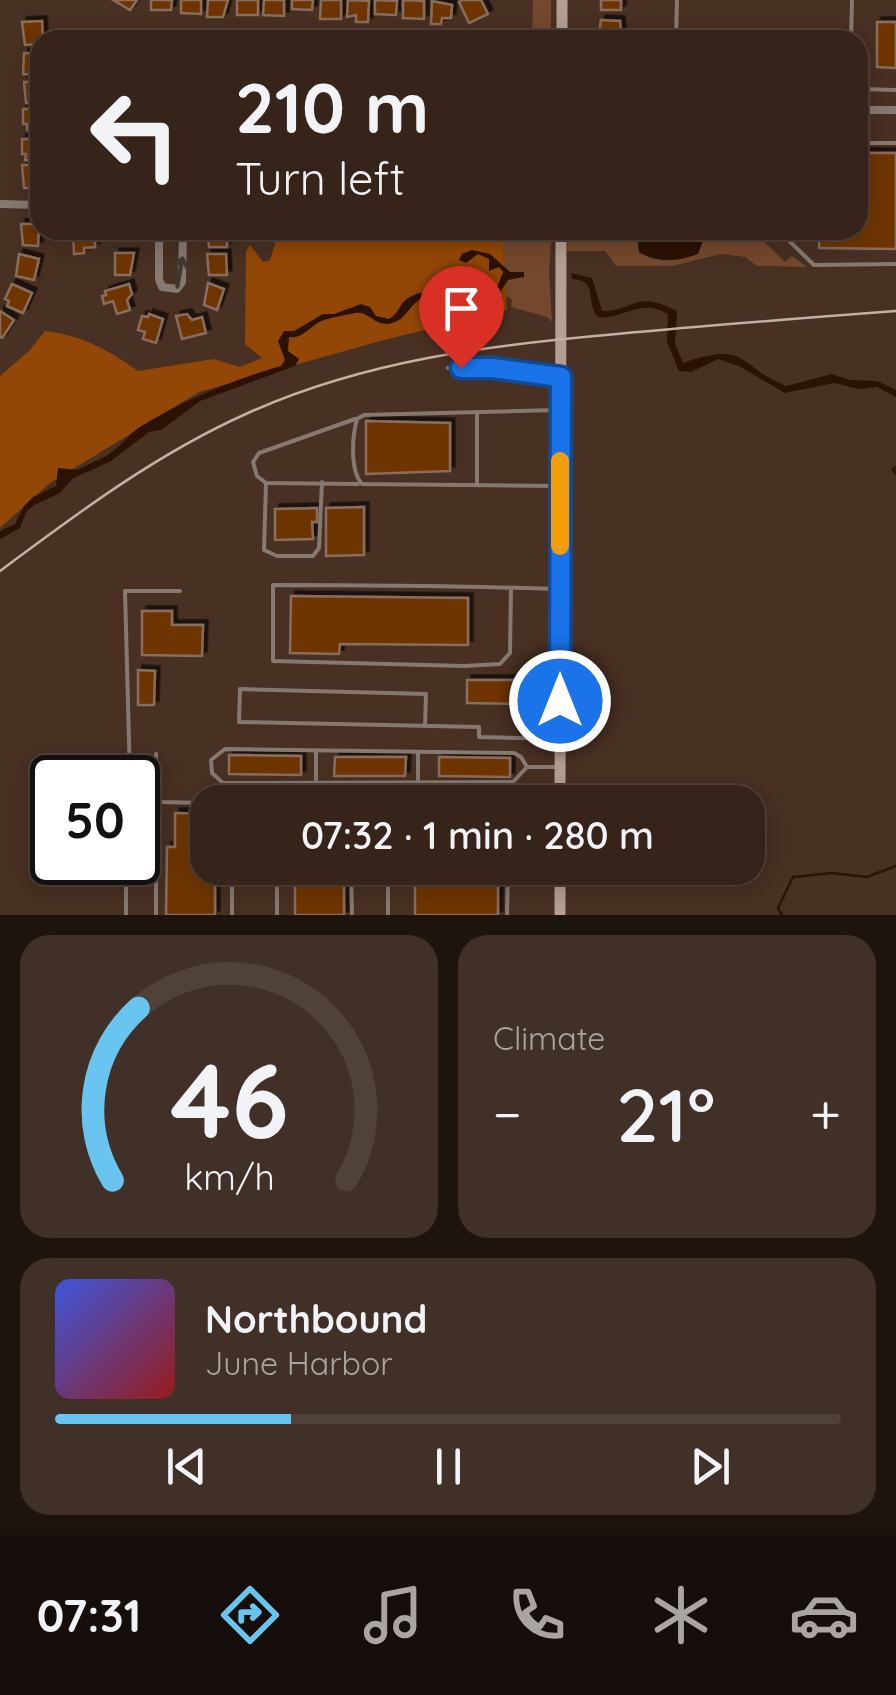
<!DOCTYPE html>
<meta charset="utf-8">
<style>
:root{--surface:#36241a;--page:#413027;--text:#f1f3f6;--muted:#aaa4a2;--line:#504139;--accent:#69c4f0}
body{margin:0;font-family:Quicksand,sans-serif;background:var(--page);color:var(--text);height:100vh;display:flex;flex-direction:column;font-size:38px;white-space:nowrap}
*{box-sizing:border-box;margin:0}
p{font-size:32px;color:var(--muted)}
.icon{flex:none;width:55px;height:55px;fill:none;stroke:currentColor;stroke-width:2;stroke-linecap:round;stroke-linejoin:round}
.map{position:relative;height:915px;overflow:hidden}
.panel{display:flex;flex-direction:column;gap:20px;padding:20px;background:#1e140e;flex:1}
.panel>*{flex:none}
.hud{position:absolute;left:30px;top:30px;width:838px;height:210px;border-radius:30px;box-shadow:0 5px 25px #0003,0 0 0 2px var(--line);background:#36241a;color:var(--text);overflow:hidden}
.speed{position:absolute;left:30px;top:755px;display:flex;gap:20px;font-size:50px;font-weight:700;text-align:center}
.speed>*{display:grid;place-content:center;width:130px;height:130px;border-radius:50%;background:var(--surface);box-shadow:0 5px 25px #0003,0 0 0 2px var(--line);line-height:1}
.speed .limit{border:5px solid #111;border-radius:15px;background:#fff;color:#111}
.pin{position:absolute;display:grid;place-items:center;width:85px;height:85px;color:#fff;margin:-102px -42px;border-radius:50% 50% 50% 0;rotate:-45deg;box-shadow:0 0 10px #0007}
.pin .icon{rotate:45deg}
.me{position:absolute;width:110px;margin:-55px;rotate:0deg;stroke-linejoin:round;filter:drop-shadow(0 0 8px #0008)}
.turn{display:flex;align-items:center;gap:35px;height:210px;padding:0 40px;font-size:45px}
.turn .icon{width:130px;height:130px;stroke-width:2.5}
.turn b{display:block;font-size:70px;line-height:85px}
.big{font-size:75px;font-weight:600;line-height:1.1}
.panel .card{flex:1;display:flex;flex-direction:column;justify-content:center;gap:15px;min-width:0;padding:0 35px;border-radius:30px;background:var(--page)}
.panel .dial{align-items:center;gap:0}
.dial svg{height:260px;overflow:visible;fill:none;stroke:var(--line);stroke-width:7;stroke-linecap:round;text-anchor:middle}
.dial text{fill:var(--text);stroke:none}
.song{display:flex;align-items:center;gap:30px}
.cover{width:120px;height:120px;border-radius:15px;background:linear-gradient(135deg,hsl(230 70% 55%),hsl(0 70% 35%))}
.played{height:10px;border-radius:5px;background:linear-gradient(90deg,var(--accent) 30%,var(--line) 30%)}
.keys{display:flex;justify-content:space-around;direction:ltr}
.heat{display:flex;justify-content:space-between;align-items:center;font-size:55px;direction:ltr}
.panel .tiles{flex:1;display:grid;gap:20px;grid-template-columns:1fr 1fr}
.card:last-child{grid-column:span 2}
.trip{position:absolute;left:190px;top:785px;width:575px;height:100px;border-radius:30px;background:var(--surface);box-shadow:0 5px 25px #0003,0 0 0 2px var(--line);font-weight:600;line-height:100px;text-align:center}
.tab-bar{display:flex;height:160px;justify-content:space-around;align-items:center;background:#160e0a;color:var(--muted)}
.tab-bar .icon{width:70px;height:70px}
.tab-bar .active{color:var(--accent)}
.tab-bar b{font-size:45px;color:var(--text)}
.map>svg:first-child{display:block}
</style>
<div class="map">
<svg width="896" height="915" viewBox="0 0 896 915">
<defs>
<filter id="shadow"><feDropShadow dx="4.5" dy="-4.5" stdDeviation="0" flood-color="#0009"/></filter>
</defs>
<rect width="100%" height="100%" fill="#483022"/>
<g fill="#74482c">
<polygon points="533,0 551,0 551,40 532,40"/>
<polygon points="502,230 552,230 549,271 552,322 547,317 511,307 512,300 506,296"/>
<polygon points="568,230 752,230 785,262 792,256 807,267 757,266 745,257 721,254 672,266 616,266 605,251 567,251"/>
</g>
<path fill="#934706" d="M268,230H502L507,310L380,341L199,392L50,483L0,528V376L29,351L45,331C81,335 109,350 138,371L214,359L240,367L262,358L245,344L246,251L250,245L263,262L270,260L275,244Z"/>
<g fill="#2b1203">
<path d="M636,230H701L704,238L698,254C678,262 656,263 639,252Z"/>
<path d="M472,250L490,254L510,272H524V277L508,280L497,297L422,298C410,304 406,320 392,323C375,328 369,310 355,313C346,315 333,317 324,320C310,325 304,339 289,337L288,351L299,359L295,366L200,401L161,430L149,432L111,461L72,479L60,493L34,505L26,512L20,528L0,539V531L15,524L24,506L33,497L56,486L58,468L78,470C88,464 97,461 106,456C120,448 129,433 143,425C186,399 233,380 281,366L285,360L278,341L284,331H294L323,314H334L361,304L370,307L376,316L389,319C400,313 399,302 410,297C437,283 470,297 497,288L503,272L499,267L489,271V259L478,254L466,263L459,260L462,254Z"/>
<path d="M571,273L592,278L602,311C636,311 634,289 677,311L675,344L683,363C749,341 734,364 786,386L832,374L850,380L877,381L896,390V397L877,387L859,389L834,383L785,393L739,366L718,359L691,372L679,371L667,342L668,314C638,297 625,320 598,317C584,300 600,281 572,279Z"/>
</g>
<g fill="none" stroke-linecap="round" stroke-linejoin="round">
<g stroke="#2b1203" stroke-width="2.5">
<polyline points="896,467 893,469 896,474"/>
<polyline points="782,915 778,908 793,877 832,873 867,877 896,866"/>
</g>
</g>
<g fill="#6e3405" stroke="#896d5d" stroke-width="2.5" filter="url(#shadow)">
<polygon points="113,0 137,0 130,10"/>
<polygon points="151,0 172,0 171,10 151,10"/>
<polygon points="181,0 201,0 201,14 181,13"/>
<polygon points="208,0 228,0 223,17 207,17"/>
<rect x="237" y="0" width="21" height="15"/>
<polygon points="264,0 284,0 284,16 263,15"/>
<polygon points="292,0 313,0 312,10 292,9"/>
<polygon points="321,0 341,0 341,19 320,19"/>
<polygon points="348,0 369,1 368,22 356,22 356,15 347,17"/>
<polygon points="375,0 397,1 396,15 375,14"/>
<polygon points="403,0 424,1 424,19 403,18"/>
<polygon points="462,0 481,0 488,14 469,23 459,2"/>
<rect x="601" y="0" width="20" height="10"/>
<polygon points="432,1 452,5 451,18 442,18 441,24 431,24"/>
<polygon points="601,20 620,21 622,40 598,40"/>
<polygon points="42,21 43,40 40,44 25,45 22,22"/>
<polygon points="877,22 896,22 896,68 877,67"/>
<polygon points="24,53 40,54 40,75 23,74"/>
<polygon points="24,82 40,82 40,103 26,103"/>
<polygon points="23,109 40,109 40,131 27,130 27,124 23,124"/>
<polygon points="22,139 40,139 39,161 25,160 26,154 22,154"/>
<polygon points="858,153 896,153 896,249 819,248 820,230 858,230"/>
<polygon points="22,165 40,165 40,188 24,188"/>
<polygon points="21,224 39,224 38,246 23,245"/>
<polygon points="88,230 88,233 95,233 95,247 84,248 84,253 74,254 73,231"/>
<polygon points="120,230 138,230 138,233 134,233 133,239 119,239"/>
<polygon points="207,230 227,230 227,247 209,247"/>
<polygon points="115,253 134,253 130,275 115,275"/>
<polygon points="19,254 39,259 34,280 16,276"/>
<polygon points="207,254 226,254 227,275 209,275"/>
<polygon points="208,283 224,289 217,310 204,305"/>
<polygon points="12,284 32,293 23,313 7,306 9,301 5,299"/>
<polygon points="129,284 132,294 127,300 130,310 117,314 113,301 104,304 102,296 106,295 105,291"/>
<polygon points="0,311 14,320 2,338 0,337"/>
<polygon points="149,314 163,319 156,343 143,339 145,332 138,330 142,316 148,317"/>
<polygon points="187,314 192,320 202,317 206,333 182,339 176,316"/>
<polygon points="366,421 450,423 450,471 366,474"/>
<polygon points="364,507 364,555 326,556 326,508"/>
<polygon points="317,508 317,522 312,522 313,539 275,540 275,509"/>
<polygon points="291,596 468,598 468,645 340,644 339,654 290,653"/>
<polygon points="142,611 172,611 172,625 203,625 202,656 142,655"/>
<polygon points="138,670 155,671 154,705 138,705"/>
<polygon points="467,680 523,680 523,704 467,703"/>
<polygon points="229,755 301,756 301,775 229,774"/>
<polygon points="335,757 406,757 405,776 334,776"/>
<polygon points="439,757 510,758 510,777 439,776"/>
<polygon points="513,799 513,802 419,802 419,800"/>
<polygon points="175,813 208,814 208,868 215,868 215,915 166,915 167,847 175,847"/>
<rect x="295" y="868" width="49" height="47"/>
<polygon points="415,879 498,880 498,915 415,915"/>
</g>
<g fill="none" stroke-linecap="round" stroke-linejoin="round">
<g stroke="#867972" stroke-width="4">
<polyline points="676,40 677,0"/>
<polyline points="851,40 852,0"/>
<polyline points="858,89 896,90"/>
<polyline points="858,143 896,143"/>
<polyline points="778,230 814,265 896,264"/>
<polyline points="448,368 492,367 556,377"/>
<path d="M556,410L364,415L357,419C352,437 350,471 362,484L559,486"/>
<polyline points="477,412 477,485"/>
<polyline points="355,419 259,453 253,462 257,476 266,483 358,484"/>
<polyline points="266,483 264,550 277,556 313,556 319,548 322,482"/>
<path d="M511,588L510,653L500,664L464,666L273,661V585C368,585 464,586 559,589"/>
<polyline points="425,726 426,694 240,689 239,722 479,727 479,737 555,739"/>
<polyline points="316,752 316,783"/>
<polyline points="156,754 156,915"/>
<polyline points="527,767 513,782 223,783 212,773 211,760 225,749 514,753 521,757 527,767 555,767"/>
<polyline points="130,778 125,591 180,591"/>
<polyline points="418,782 418,752"/>
<polyline points="157,802 208,803"/>
<polyline points="385,802 385,798"/>
<polyline points="351,868 352,915"/>
<polyline points="388,868 388,915"/>
<polyline points="126,915 126,862"/>
<polyline points="232,915 232,868 277,868"/>
<polyline points="277,915 277,868"/>
<polyline points="507,915 508,868"/>
</g>
<g stroke="#867972" stroke-width="8">
<polyline points="858,110 896,110"/>
<polyline points="0,204 40,205"/>
<polyline points="159,230 159,279 162,287 177,289 182,282 183,230"/>
</g>
<g stroke="#b39f93" stroke-width="11">
<polyline points="562,40 562,0"/>
<polyline points="560,802 561,230"/>
<polyline points="560,915 560,868"/>
</g>
<path stroke="#c2b0a6" stroke-width="2.5" d="M0,571C79,512 158,453 248,413C366,360 490,345 617,334C710,325 803,318 896,311"/>
</g>
<defs><path id="oneway-shaft" d="M-6 0H5M1.5-3L5.5 0L1.5 3" fill="none" stroke-width="1.6" stroke-linecap="round" stroke-linejoin="round" transform="scale(2.5)"/></defs>
<use stroke="#433731" href="#oneway-shaft" transform="translate(180 272) rotate(-80)"/>
<g fill="none" stroke-linecap="round" stroke-linejoin="round">
<defs>
<polyline id="route" points="461,368 492,368 561,377 560,701"/>
</defs>
<use href="#route" stroke="#114b97" stroke-width="25"/>
<use href="#route" stroke="#1a73e8" stroke-width="18"/>
<polyline stroke="#f59e0b" stroke-width="18" points="560,546 560,461"/>
</g>
</svg>
<div class="speed"><div class="limit">50</div></div>
<div class="pin" style="left:461px;top:368px;background:#d93025"><svg class="icon" aria-label="arrive" viewBox="0 0 24 24"><path d="M6 21V4h12l-3 4 3 4H6"/></svg></div>
<svg class="me" style="left:560px;top:701px" viewBox="-20 -20 40 40"><circle r="17" fill="#1a73e8" stroke="#fff" stroke-width="3"/><path d="M0-11L8 9 0 5-8 9z" fill="#fff"/></svg>
<div class="trip">07:32 · 1 min · 280 m</div>
<div class="hud">
<div class="turn"><svg class="icon" aria-label="left" viewBox="0 0 24 24"><path d="M17 20v-9H6M10 6l-5 5 5 5"/></svg><div><b>210 m</b>Turn left</div></div>
</div>
</div>
<section class="panel">
<div class="tiles">
<div class="card dial"><svg viewBox="0 0 100 80">
<path d="M14 69A42 42 0 1 1 86 69"/>
<path d="M14 69A42 42 0 0 1 22 16" stroke="#69c4f0"/>
<text x="50" y="56" font-size="32" font-weight="700">46</text>
<text x="50" y="72" font-size="11">km/h</text>
</svg></div>
<div class="card"><p>Climate</p>
<div class="heat"><a>−</a><b class="big">21°</b><a>+</a></div>
</div>
<div class="card">
<div class="song"><i class="cover"></i><div><b>Northbound</b><p>June Harbor</p></div></div>
<div class="played"></div>
<div class="keys"><svg class="icon" aria-label="previous" viewBox="0 0 24 24"><path d="M18 5L8 12l10 7zM5 5v14"/></svg><svg class="icon" aria-label="pause" viewBox="0 0 24 24"><path d="M8 5v14M16 5v14"/></svg><svg class="icon" aria-label="next" viewBox="0 0 24 24"><path d="M6 5l10 7-10 7zM19 5v14"/></svg></div>
</div>
</div>
</section>
<nav class="tab-bar">
<b>07:31</b>
<svg class="icon active" aria-label="directions" viewBox="0 0 24 24"><path d="M12 3l9 9-9 9-9-9zM9 14v-3h6M13 9l2 2-2 2"/></svg>
<svg class="icon" aria-label="music" viewBox="0 0 24 24"><path d="M9 18V5l10-2v13"/><circle cx="6" cy="18" r="3"/><circle cx="16" cy="16" r="3"/></svg>
<svg class="icon" aria-label="phone" viewBox="0 0 24 24"><path d="M5 4h4l2 5-3 2q2 4 5 5l2-3 5 2v4C11 20 4 13 5 4z"/></svg>
<svg class="icon" aria-label="climate" viewBox="0 0 24 24"><path d="M12 3v18M4 7l16 10M4 17L20 7"/></svg>
<svg class="icon" aria-label="car" viewBox="0 0 24 24"><path d="M5 17H2v-5l4-1 3-4h7l3 4 3 1v5h-3M9 17h6M6 11h13"/><circle cx="7" cy="17" r="2"/><circle cx="17" cy="17" r="2"/></svg>
</nav>
